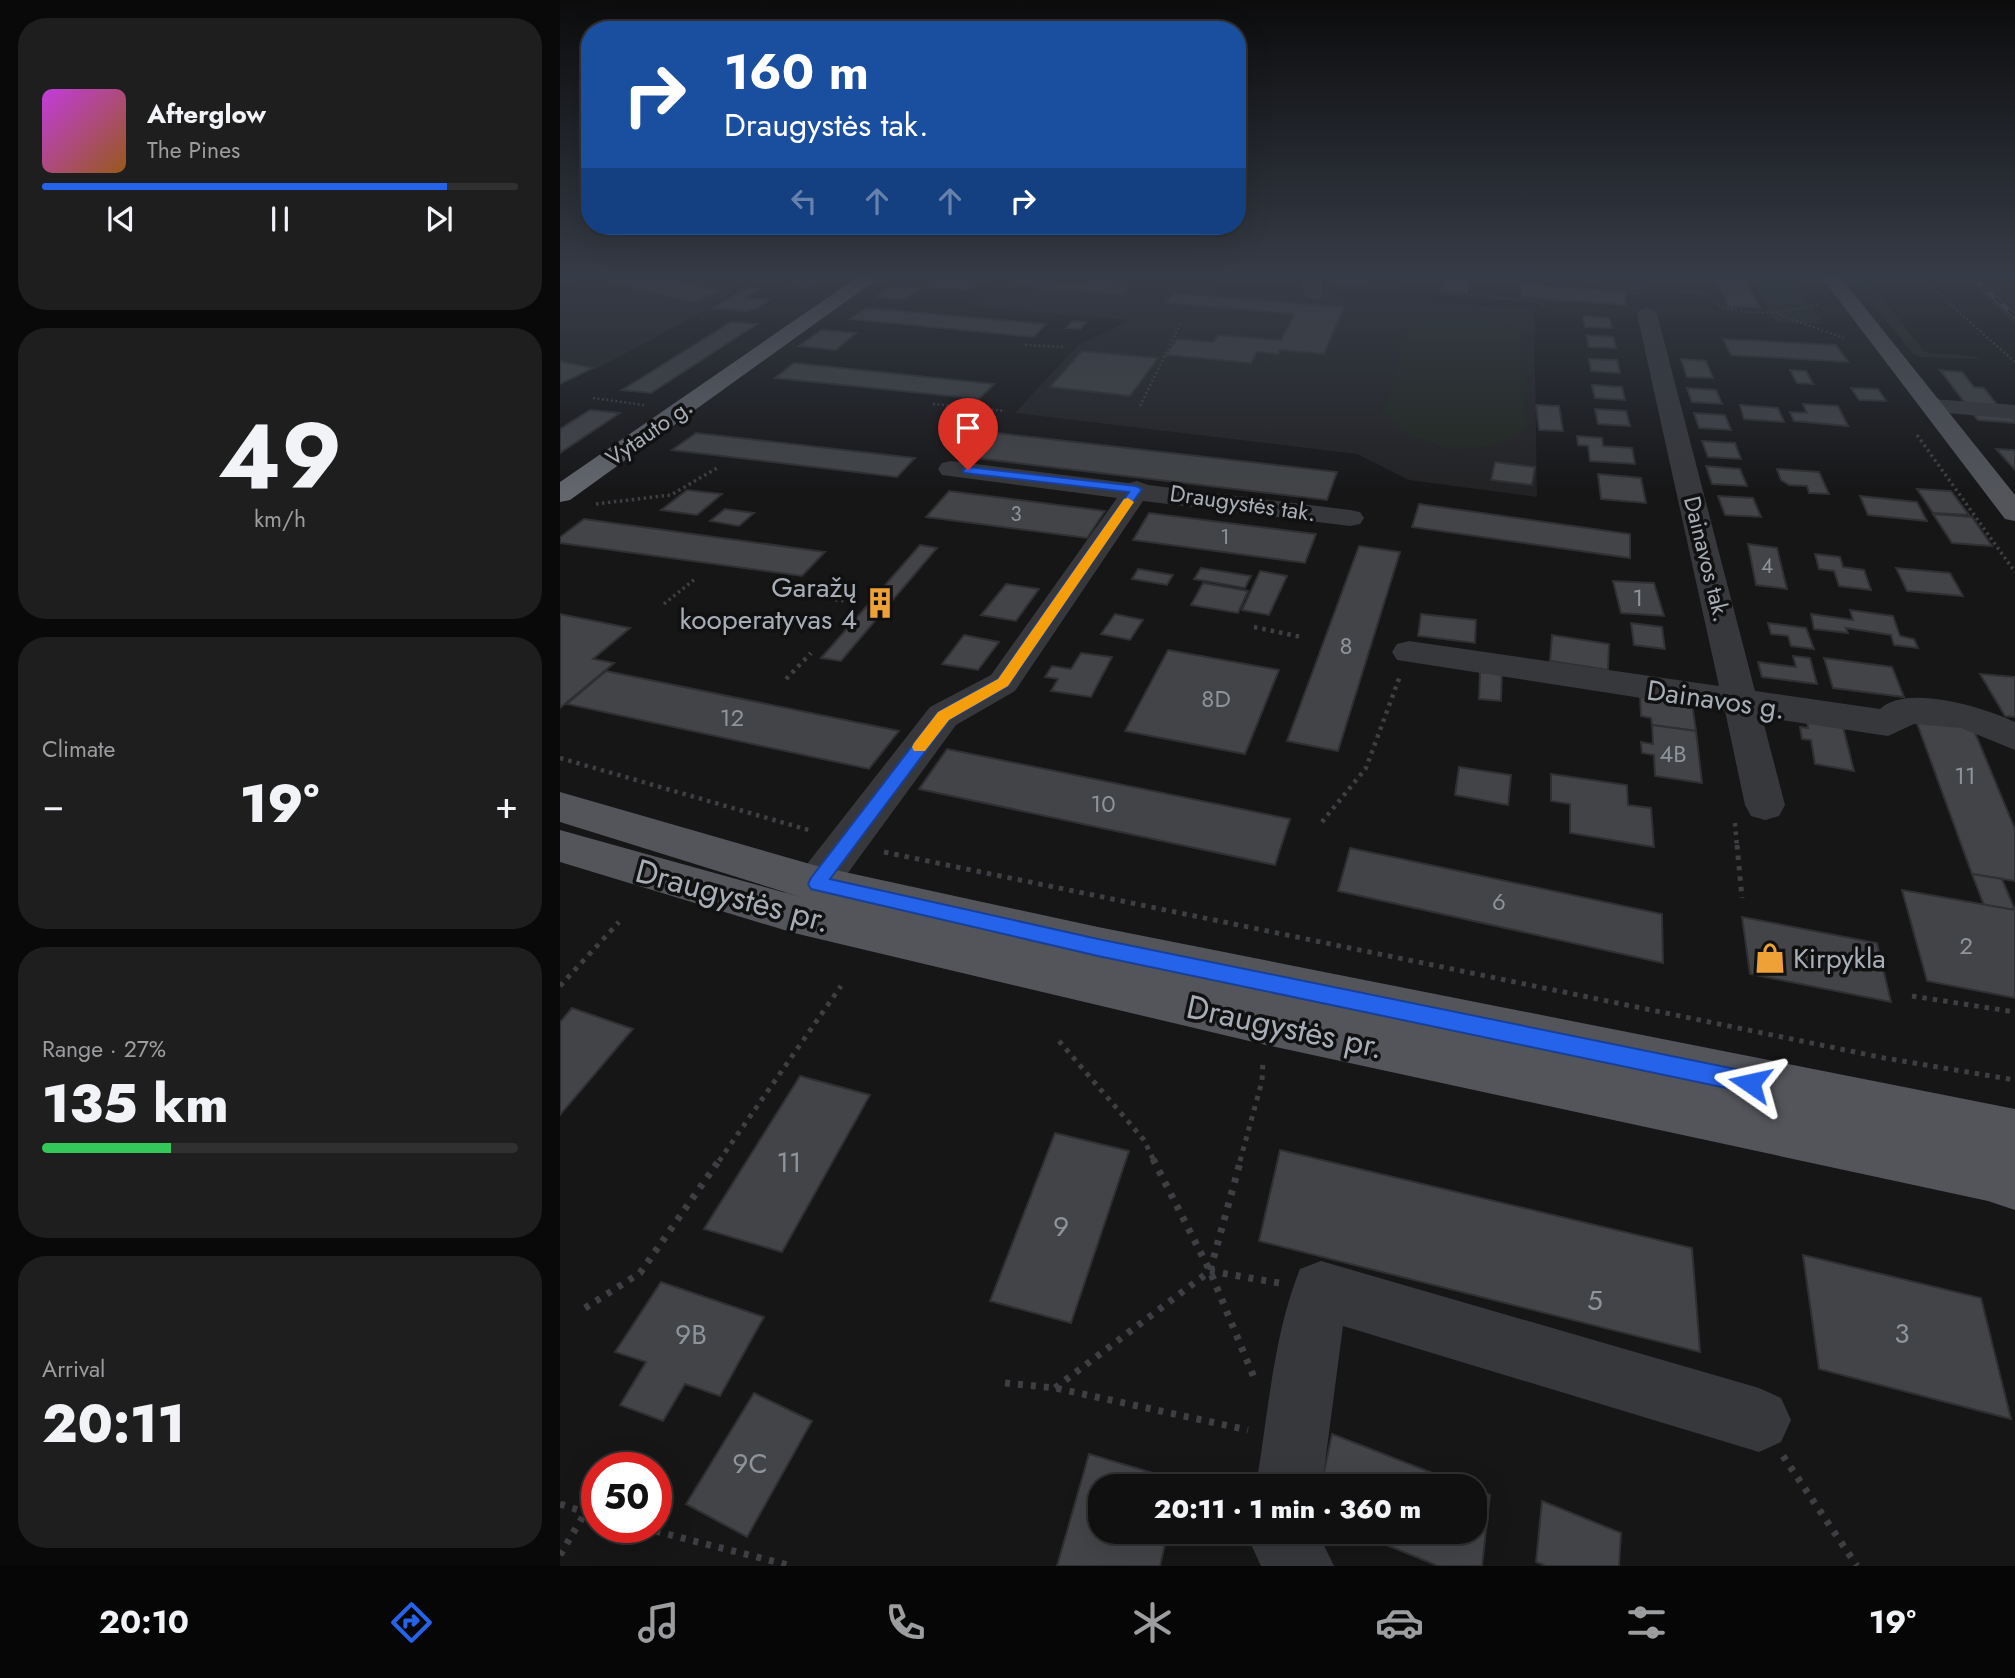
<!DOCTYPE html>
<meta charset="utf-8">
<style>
:root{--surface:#101011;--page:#1e1e1f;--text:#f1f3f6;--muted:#9c9d9f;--line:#303031;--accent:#2563eb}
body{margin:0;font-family:Jost,sans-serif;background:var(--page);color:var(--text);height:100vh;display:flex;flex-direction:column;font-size:26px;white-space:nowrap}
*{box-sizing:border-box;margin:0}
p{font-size:23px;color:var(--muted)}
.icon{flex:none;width:38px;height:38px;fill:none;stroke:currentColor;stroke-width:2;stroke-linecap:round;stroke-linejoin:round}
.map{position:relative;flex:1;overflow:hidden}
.panel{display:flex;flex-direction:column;gap:18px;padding:18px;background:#090909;width:560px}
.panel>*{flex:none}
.banner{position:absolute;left:21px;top:21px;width:665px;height:214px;border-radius:28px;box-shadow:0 7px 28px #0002,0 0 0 2px var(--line);background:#1a4fa0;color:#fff;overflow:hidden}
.speed{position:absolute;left:21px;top:1452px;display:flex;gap:14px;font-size:35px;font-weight:700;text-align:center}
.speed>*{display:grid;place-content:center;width:91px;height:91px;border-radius:50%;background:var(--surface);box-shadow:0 7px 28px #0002,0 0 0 2px var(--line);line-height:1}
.speed .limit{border:10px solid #d22;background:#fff;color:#111}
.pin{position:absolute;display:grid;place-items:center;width:60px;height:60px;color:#fff;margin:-72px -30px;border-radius:50% 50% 50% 0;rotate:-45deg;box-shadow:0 0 7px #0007}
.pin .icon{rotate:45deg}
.me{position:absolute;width:77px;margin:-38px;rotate:281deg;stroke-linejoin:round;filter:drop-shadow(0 0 5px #0008)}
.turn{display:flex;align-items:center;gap:24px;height:147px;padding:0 28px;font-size:32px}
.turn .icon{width:91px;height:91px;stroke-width:2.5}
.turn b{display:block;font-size:49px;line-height:60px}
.lanes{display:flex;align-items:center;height:66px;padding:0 28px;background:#0003;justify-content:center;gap:35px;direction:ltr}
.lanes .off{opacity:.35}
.big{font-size:52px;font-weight:800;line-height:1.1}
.panel .card{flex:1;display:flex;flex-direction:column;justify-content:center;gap:10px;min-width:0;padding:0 24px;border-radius:28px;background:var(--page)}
.panel .dial{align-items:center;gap:0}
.dial b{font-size:91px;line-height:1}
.song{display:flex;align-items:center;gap:21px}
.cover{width:84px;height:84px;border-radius:10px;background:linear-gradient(135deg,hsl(290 70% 55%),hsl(30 70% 35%))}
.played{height:7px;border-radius:4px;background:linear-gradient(90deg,var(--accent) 85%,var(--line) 85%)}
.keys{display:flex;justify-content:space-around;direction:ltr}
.heat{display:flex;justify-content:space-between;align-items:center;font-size:38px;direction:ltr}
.charge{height:10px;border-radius:5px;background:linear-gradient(90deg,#34c759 27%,var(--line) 0)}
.trip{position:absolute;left:528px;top:1474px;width:399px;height:70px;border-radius:28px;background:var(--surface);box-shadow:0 7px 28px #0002,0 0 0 2px var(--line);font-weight:800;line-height:70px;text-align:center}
.menu{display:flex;height:112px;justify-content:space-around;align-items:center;background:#060607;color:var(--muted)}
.menu .icon{width:49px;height:49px}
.menu .active{color:var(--accent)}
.menu b{font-size:32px;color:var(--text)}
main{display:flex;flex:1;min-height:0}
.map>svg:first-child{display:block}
</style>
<main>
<section class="panel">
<div class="card">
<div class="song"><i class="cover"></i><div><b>Afterglow</b><p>The Pines</p></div></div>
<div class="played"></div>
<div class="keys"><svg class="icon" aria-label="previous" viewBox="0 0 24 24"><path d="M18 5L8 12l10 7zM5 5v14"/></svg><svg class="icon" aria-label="pause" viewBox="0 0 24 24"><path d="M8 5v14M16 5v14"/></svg><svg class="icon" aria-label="next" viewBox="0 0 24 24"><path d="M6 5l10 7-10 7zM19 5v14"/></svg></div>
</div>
<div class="card dial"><b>49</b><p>km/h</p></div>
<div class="card"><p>Climate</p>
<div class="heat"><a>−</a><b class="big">19°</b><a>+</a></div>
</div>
<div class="card"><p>Range · 27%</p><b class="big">135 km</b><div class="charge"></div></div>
<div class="card"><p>Arrival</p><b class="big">20:11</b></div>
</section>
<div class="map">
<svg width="1455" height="1566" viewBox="0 0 1455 1566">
<rect width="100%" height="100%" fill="#161617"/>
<g fill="#222224">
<polygon points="55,274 150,274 187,282 139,314 36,369 0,361 0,295"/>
<polygon points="430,274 607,274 599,284 974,309 977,497 849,480 797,454 455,413 517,346 570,320 408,306 434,284"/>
<polygon points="1400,274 1455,274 1455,324"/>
</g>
<g fill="#202720">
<polygon points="1188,274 1228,274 1262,324 1216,322"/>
<polygon points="1300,279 1310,283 1363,350 1369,353 1415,356 1419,359 1360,357 1353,354 1294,280"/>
<path d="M881,313C915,314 934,313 961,336L966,429L932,446L892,450L845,433L823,413L850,321Z"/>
</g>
<g fill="#424447" stroke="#303033" stroke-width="2">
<polygon points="71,274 87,274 160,291 133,302 49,282"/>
<polygon points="244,274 271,274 251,287 228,285"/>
<polygon points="343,274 374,274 359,279 338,278"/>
<polygon points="478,274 472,280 525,285 536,274 585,274 582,278 567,277 557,287 568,288 562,295 450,285 460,276 446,275"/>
<polygon points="779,274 812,274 806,286 774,283"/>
<polygon points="885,274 912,274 908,293 880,291"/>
<polygon points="1152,274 1181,274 1200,308 1169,306"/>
<polygon points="373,278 421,282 411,290 363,287"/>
<polygon points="962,284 1065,292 1066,305 961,297"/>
<polygon points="331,286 359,288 345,299 316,297"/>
<polygon points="185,288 199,289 185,298 209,300 196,309 185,311 152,308"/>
<polygon points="614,293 784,307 764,354 720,350 718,354 697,352 691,363 606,355 617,339 653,342 658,335 721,340 734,314 606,303"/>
<polygon points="306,308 486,324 474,337 290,319"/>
<polygon points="1023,316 1049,318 1052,328 1025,327"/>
<polygon points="513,321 526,322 520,329 506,328"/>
<polygon points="171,322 197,324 91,393 62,390"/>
<polygon points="261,330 296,333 276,350 239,346"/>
<polygon points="1026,335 1053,337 1056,348 1029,347"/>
<polygon points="1163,339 1276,345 1288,362 1171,355"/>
<polygon points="522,351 598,358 570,396 490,387"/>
<polygon points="1029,359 1057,360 1060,373 1031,371"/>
<polygon points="1121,359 1146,361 1153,378 1127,377"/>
<polygon points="0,361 33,368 0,384"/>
<polygon points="234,363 434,384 419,399 215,378"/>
<polygon points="1230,370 1246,371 1253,384 1237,383"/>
<polygon points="1380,370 1402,372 1414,387 1424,388 1438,406 1405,403"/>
<polygon points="1032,385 1062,387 1065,400 1035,398"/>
<polygon points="1127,388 1156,390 1162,404 1132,402"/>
<polygon points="1291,388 1318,389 1326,401 1299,400"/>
<polygon points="1243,404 1278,406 1288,426 1234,421 1230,412 1247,413"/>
<polygon points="976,405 999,406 1003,431 979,430"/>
<polygon points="1180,405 1218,408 1224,422 1184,419"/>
<polygon points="1035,409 1066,411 1070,426 1038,424"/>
<polygon points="30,410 60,413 0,453 0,429"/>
<polygon points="1411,412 1455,415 1455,423 1418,420"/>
<polygon points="1134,413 1165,415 1171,430 1139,428"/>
<polygon points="136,433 355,458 337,477 112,450"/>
<polygon points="437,433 777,472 767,500 415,458"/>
<polygon points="1017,436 1042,438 1043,446 1072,448 1075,464 1030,461 1028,446 1018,445"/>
<polygon points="1142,441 1175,443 1181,459 1148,457"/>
<polygon points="1436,449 1455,450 1455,470"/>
<polygon points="935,462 975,467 972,485 931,480"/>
<polygon points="1146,466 1180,469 1187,486 1152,484"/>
<polygon points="1217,469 1259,472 1269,494 1249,493 1247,486 1229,485 1221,480"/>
<polygon points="1038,474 1081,478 1086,503 1041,499"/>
<polygon points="1357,489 1391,491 1409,515 1373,513"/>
<polygon points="127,490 162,494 137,515 101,510"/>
<polygon points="389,491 545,511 527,538 366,517"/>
<polygon points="1158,496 1193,498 1201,517 1165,515"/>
<polygon points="1300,496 1357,502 1367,521 1308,515"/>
<polygon points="859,504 1070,534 1070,558 852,527"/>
<polygon points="165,509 194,513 179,526 150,521"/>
<polygon points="589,513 756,534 745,563 573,540"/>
<polygon points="1373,514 1412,517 1432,546 1392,543"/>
<polygon points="24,519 265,552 242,576 0,543 0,537"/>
<polygon points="1188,544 1217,548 1227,589 1196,585"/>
<polygon points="360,545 377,548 281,661 261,658"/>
<polygon points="799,546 840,552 778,751 727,741"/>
<polygon points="1255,554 1280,557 1283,567 1304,570 1311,590 1279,586 1274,571 1259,569"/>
<polygon points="641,568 691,576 685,588 634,579"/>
<polygon points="1336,568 1390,573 1403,596 1347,591"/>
<polygon points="578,569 613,575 607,585 572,579"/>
<polygon points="700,571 727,576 709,615 682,610"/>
<polygon points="1053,581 1094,583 1104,616 1061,613"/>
<polygon points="643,583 688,591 678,613 631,605"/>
<polygon points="446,584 479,589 456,621 421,615"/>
<polygon points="1290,610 1333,616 1340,636 1354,639 1358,648 1334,645 1331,635 1286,628 1288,633 1254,629 1251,614 1293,620"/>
<polygon points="0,614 70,628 33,659 54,663 0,708"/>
<polygon points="555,614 583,620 570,640 541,634"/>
<polygon points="861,614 916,620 915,643 858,636"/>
<polygon points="1071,623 1102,627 1105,649 1074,645"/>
<polygon points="1208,623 1246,628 1254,649 1231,646 1228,636 1211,634"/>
<polygon points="404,635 439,642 418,670 382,664"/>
<polygon points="992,635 1049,644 1048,670 990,661"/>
<polygon points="608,650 719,670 685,754 565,731"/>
<polygon points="521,653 552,657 531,697 491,691 498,679 485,677 492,666 511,669"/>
<polygon points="1233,656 1250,658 1257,684 1202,677 1198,662 1236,667"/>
<polygon points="1264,658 1332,667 1344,697 1273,688"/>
<polygon points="46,671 339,731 309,769 7,704"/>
<polygon points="920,672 942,674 941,701 919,699"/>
<polygon points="1420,674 1455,677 1455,717 1445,716"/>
<polygon points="1080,695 1132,703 1136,731 1092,725 1091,718 1081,716"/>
<polygon points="1354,715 1411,723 1455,829 1455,881 1412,874"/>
<polygon points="1247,721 1283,727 1294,771 1255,764 1251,740 1242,739 1240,727 1248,728"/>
<polygon points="1092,725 1136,731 1142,783 1095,776 1094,755 1082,753 1081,742 1093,744"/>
<polygon points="387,749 730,819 715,865 359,789"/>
<polygon points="899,767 951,775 948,805 895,795"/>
<polygon points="991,774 1067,785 1068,805 1091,808 1094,847 1010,833 1010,804 991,801"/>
<polygon points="790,848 1102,914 1103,963 778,891"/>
<polygon points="1412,874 1442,879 1455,910 1424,905"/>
<polygon points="1342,890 1455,910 1455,998 1367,981"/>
<polygon points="1182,917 1317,943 1331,1002 1190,974"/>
<polygon points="12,1008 73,1029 0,1115 0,1022"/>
<polygon points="240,1076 310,1095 222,1252 144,1229"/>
<polygon points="495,1133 569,1151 511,1323 430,1301"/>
<polygon points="720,1150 1132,1248 1140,1352 699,1241"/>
<polygon points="1243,1255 1421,1298 1451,1419 1259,1369"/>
<polygon points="101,1282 204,1317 160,1396 125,1384 103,1421 60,1405 86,1362 55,1352"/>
<polygon points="194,1393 252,1421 187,1537 126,1504"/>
<polygon points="772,1434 906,1486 773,1486 762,1482"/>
<polygon points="529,1454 620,1481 619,1486 541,1486 541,1531 608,1531 600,1566 497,1566"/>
<polygon points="915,1489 930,1495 922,1566 878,1566 792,1531 915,1531"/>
<polygon points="982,1501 1061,1533 1059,1566 986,1566 976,1562"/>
</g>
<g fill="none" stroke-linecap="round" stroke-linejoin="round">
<g stroke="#3d3f43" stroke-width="2.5" stroke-dasharray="2 2.5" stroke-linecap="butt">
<polyline points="9,274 23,278"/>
<polyline points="183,274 220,285 251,288"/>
<polyline points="1007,274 1022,283 1077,288 1079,294"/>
<polyline points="1083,274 1077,288 1148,293"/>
<polyline points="1237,274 1245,285"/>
<polyline points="1356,274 1455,362"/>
<polyline points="590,283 606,284"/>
<polyline points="220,285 230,274"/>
<polyline points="812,286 973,301 987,307"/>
<path d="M1154,303C1189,318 1223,313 1259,304"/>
<polyline points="1219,315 1284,338"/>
<polyline points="465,345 504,347"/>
<polyline points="33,398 84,405"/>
<polyline points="373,404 445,411"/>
<polyline points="580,406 621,323"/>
</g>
<g stroke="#3d3f43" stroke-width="3.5" stroke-dasharray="2.5 3.5" stroke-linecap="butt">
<polyline points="1357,435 1455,572"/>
<polyline points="36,504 111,495 157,468"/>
<polyline points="275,600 297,602"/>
<polyline points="104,604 135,579"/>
</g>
<g stroke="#3d3f43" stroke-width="4.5" stroke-dasharray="3.5 5" stroke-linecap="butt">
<polyline points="694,627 741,637"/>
<polyline points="226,679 251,653"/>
<polyline points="0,758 252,831"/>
<polyline points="762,822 806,768 840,676"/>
<polyline points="1175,823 1177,847"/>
</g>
<g stroke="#3d3f43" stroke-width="5" stroke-dasharray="4.5 6" stroke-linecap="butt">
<polyline points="1177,845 1182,898"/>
<polyline points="324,852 1324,1058 1455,1080"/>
<polyline points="0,986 59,922"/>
<polyline points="1352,996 1455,1012"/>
<polyline points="499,1041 584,1140 594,1161"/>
<polyline points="159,1161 281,986"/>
<polyline points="680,1161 702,1081 703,1060"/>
</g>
<g stroke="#3d3f43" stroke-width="7" stroke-dasharray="5 8" stroke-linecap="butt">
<polyline points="593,1159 650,1271 695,1380"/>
<polyline points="650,1271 719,1283"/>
<polyline points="25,1308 80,1273 160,1159"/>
<polyline points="445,1383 495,1388 688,1430"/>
<polyline points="495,1388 650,1271 681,1159"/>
<polyline points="1223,1456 1297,1566"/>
<polyline points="0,1504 37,1516"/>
<polyline points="83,1528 232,1566"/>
<polyline points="0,1555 25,1513"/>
</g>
<g fill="#37383c" fill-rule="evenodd">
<polygon points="747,274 765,274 761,283 764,295 761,299 747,299 741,283"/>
<path d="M1087,308L1094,310L1097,314L1195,691L1320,709C1347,683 1426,708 1455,722V750L1401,728L1354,724L1328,736L1202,717L1225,805L1219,816L1205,820L1191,816L1185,805L1165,711L837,660L832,652L837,644L849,641L1159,686L1077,314L1080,310Z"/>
<polygon points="1372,399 1455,405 1455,419 1364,411 1360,406 1364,401"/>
<polygon points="391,461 569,483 577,481 588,485 790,510 800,512 804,518 800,524 790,526 583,501 455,691 396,725 252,922 237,927 222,922 215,909 222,896 370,707 431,675 557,498 382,475 378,469 382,463"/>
<path d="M761,1261L1199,1388L1221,1398L1231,1420L1221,1442L1199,1452L783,1326L762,1486H696C708,1416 713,1335 740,1269Z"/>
<polygon points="688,1531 757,1531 774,1566 701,1566 688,1538"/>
</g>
<g fill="#53555b" fill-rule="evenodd">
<polygon points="1259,274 1278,274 1455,495 1455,521 1445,519"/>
<polygon points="0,792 257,866 538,927 1455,1109 1455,1210 1428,1201 706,1045 234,933 0,862 0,830 244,898 0,822"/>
</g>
<polygon fill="#63666d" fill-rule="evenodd" points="302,274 324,274 10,500 0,502 0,482"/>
<defs>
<polyline id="rail" points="1408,274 1455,316"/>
</defs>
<use href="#rail" stroke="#4c4e53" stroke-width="4.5"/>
<use href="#rail" stroke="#111112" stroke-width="2.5" stroke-dasharray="9" stroke-linecap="butt"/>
</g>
<linearGradient id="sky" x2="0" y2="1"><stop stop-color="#0c0c0d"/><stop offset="0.56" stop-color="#363c47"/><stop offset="1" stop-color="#363c47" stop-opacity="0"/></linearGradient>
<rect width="1455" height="493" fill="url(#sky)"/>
<polygon fill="#2563eb" stroke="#184099" stroke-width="2" points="408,467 576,486 582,489 448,686 389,720 270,879 538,939 1190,1072 1197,1075 1200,1083 1197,1090 1190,1093 538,956 251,889 248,884 251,878 378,712 438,679 569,492 404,473 403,470"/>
<polygon fill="#f59e0b" points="568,498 574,502 448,686 389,720 365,751 354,751 352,747 354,743 378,712 438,679 564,499"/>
<defs>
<symbol id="building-bare" viewBox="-9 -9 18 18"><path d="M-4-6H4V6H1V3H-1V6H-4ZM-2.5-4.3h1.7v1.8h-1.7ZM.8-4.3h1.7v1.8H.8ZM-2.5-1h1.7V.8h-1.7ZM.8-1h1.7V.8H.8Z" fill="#eea136" stroke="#111112" stroke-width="2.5" paint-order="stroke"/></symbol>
<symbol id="shop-bare" viewBox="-9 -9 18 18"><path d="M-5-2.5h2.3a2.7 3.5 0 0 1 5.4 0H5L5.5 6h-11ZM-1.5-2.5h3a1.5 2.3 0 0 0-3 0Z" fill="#eea136" stroke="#111112" stroke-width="2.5" paint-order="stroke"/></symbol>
</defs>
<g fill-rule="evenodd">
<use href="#building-bare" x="298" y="581" width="44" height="44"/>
<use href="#shop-bare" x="1188" y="936" width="44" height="44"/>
</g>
<g text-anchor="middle" stroke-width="7" stroke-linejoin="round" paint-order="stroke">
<g font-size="21" fill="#8e949b">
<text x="456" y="521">3</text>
<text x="665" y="544">1</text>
<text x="1207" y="573">4</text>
</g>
<g font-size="23" fill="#a8aeb7" stroke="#111112">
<text transform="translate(89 432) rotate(-35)" y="8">Vytauto g.</text>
<text transform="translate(683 503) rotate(8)" y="8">Draugystės tak.</text>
<text transform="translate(1147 559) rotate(76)" y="8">Dainavos tak.</text>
</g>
<g font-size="24" fill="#8e949b">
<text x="1078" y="606">1</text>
<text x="786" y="654">8</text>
<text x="656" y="707">8D</text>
<text x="172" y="726">12</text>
<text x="1113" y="762">4B</text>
<text x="1405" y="784">11</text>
<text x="543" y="812">10</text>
<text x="939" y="910">6</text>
<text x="1406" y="954">2</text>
</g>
<g font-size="28" fill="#a8aeb7" stroke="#111112" text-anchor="end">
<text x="297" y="597">Garažų<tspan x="297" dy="32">kooperatyvas 4</tspan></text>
<text x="1233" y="968" text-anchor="start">Kirpykla</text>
</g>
<g font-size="28" fill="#a8aeb7" stroke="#111112">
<text transform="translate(1156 699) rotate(8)" y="10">Dainavos g.</text>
</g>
<g font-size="28" fill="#8e949b">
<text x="229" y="1172">11</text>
<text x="501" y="1236">9</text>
<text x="1035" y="1310">5</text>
<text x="1342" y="1343">3</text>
<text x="131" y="1344">9B</text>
<text x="190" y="1473">9C</text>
</g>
<g font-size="33" fill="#a8aeb7" stroke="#111112">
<text transform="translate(173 895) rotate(15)" y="12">Draugystės pr.</text>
<text transform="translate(725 1026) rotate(12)" y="12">Draugystės pr.</text>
</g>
</g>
</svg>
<div class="speed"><div class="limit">50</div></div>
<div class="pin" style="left:408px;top:470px;background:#d93025"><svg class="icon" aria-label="arrive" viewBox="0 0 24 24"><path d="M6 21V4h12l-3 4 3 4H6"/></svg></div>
<svg class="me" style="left:1190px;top:1083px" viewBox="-20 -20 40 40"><path d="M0-17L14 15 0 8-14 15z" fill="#2563eb" stroke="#fff" stroke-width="4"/></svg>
<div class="trip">20:11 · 1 min · 360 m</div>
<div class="banner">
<div class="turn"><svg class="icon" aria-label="right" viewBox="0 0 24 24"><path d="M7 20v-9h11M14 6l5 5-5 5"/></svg><div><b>160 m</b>Draugystės tak.</div></div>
<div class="lanes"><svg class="icon off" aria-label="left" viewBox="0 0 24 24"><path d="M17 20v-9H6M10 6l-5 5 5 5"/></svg><svg class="icon off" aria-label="ahead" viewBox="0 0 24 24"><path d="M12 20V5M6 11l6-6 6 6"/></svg><svg class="icon off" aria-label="ahead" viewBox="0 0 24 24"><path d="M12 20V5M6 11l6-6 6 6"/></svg><svg class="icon" aria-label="right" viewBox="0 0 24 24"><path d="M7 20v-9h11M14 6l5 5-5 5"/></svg></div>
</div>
</div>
</main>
<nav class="menu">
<b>20:10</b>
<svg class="icon active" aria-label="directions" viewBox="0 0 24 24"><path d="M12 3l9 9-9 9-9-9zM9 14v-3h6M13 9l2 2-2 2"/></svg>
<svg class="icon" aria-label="music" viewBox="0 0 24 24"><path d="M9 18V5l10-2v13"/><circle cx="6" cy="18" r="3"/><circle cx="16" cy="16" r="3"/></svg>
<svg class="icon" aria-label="phone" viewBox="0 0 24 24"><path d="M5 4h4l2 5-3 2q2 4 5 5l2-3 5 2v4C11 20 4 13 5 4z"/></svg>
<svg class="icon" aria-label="climate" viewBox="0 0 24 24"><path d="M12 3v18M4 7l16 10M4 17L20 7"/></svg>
<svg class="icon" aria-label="car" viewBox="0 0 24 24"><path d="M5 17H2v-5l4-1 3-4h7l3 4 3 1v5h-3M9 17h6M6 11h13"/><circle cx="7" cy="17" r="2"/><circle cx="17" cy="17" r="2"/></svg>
<svg class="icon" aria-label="filters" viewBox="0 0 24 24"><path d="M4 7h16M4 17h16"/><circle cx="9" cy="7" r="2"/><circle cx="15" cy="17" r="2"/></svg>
<b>19°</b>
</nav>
